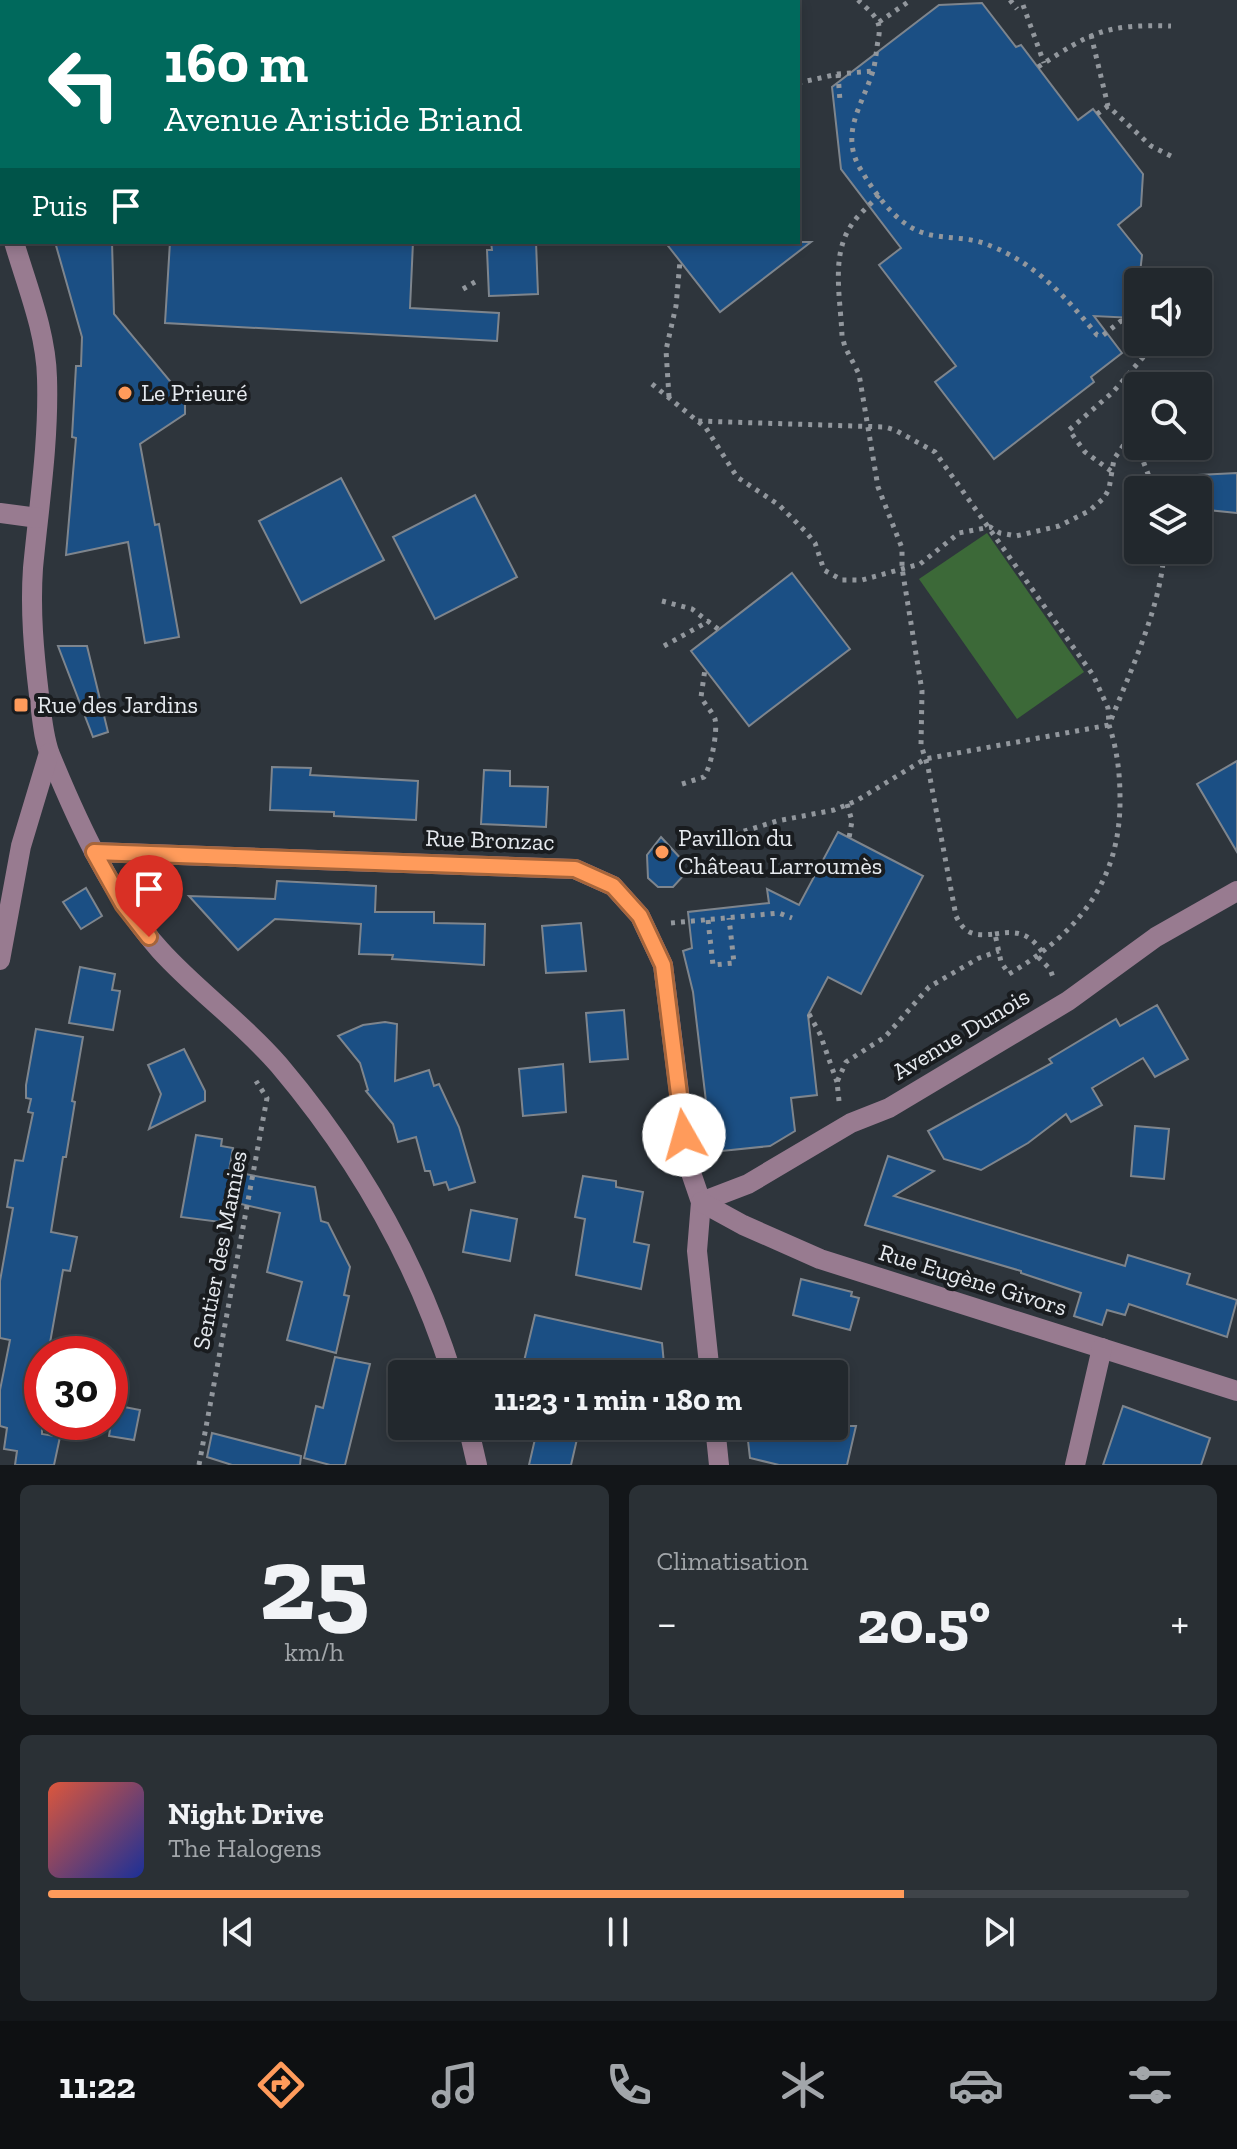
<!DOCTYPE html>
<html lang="fr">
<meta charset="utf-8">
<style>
:root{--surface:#22282d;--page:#2a3035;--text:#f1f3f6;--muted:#a2a6aa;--line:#3f4449;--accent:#ff9b5b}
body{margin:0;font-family:"Zilla Slab",serif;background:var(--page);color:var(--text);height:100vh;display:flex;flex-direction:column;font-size:30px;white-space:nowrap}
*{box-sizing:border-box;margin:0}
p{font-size:26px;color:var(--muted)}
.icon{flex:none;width:44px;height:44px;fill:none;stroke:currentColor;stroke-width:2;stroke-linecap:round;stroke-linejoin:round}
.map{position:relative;height:1465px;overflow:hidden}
.sheet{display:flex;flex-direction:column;gap:20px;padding:20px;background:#131619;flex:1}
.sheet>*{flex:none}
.top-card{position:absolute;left:0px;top:0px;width:800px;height:244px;box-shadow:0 4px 12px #0003,0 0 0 2px var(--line);background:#00695c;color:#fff;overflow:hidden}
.fabs{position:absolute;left:1124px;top:268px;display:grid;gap:16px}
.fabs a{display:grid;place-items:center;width:88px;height:88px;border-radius:8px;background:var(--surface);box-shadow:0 4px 12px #0003,0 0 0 2px var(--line);font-size:40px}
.speed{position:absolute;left:24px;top:1336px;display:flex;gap:16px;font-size:40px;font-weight:700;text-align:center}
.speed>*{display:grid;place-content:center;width:104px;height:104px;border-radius:50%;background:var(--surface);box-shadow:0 4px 12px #0003,0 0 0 2px var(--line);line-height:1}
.speed .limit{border:12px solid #d22;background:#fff;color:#111}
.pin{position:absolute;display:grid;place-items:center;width:68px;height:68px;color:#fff;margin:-82px -34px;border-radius:50% 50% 50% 0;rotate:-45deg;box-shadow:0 0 8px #0007}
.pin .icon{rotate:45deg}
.me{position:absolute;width:88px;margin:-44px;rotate:353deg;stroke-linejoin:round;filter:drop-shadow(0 0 6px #0008)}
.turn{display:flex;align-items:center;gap:28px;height:168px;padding:0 32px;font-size:36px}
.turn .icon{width:104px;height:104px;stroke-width:2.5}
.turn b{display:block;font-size:56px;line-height:68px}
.then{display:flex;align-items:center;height:76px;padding:0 32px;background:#0003;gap:16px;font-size:30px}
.big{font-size:60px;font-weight:700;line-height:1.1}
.sheet .tile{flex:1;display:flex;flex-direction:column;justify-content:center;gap:12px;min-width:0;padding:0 28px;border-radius:12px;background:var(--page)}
.sheet .dial{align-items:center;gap:0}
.dial b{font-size:104px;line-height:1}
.song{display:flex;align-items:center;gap:24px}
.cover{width:96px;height:96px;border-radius:12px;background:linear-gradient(135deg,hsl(10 70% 55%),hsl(230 70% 35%))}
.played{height:8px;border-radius:4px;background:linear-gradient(90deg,var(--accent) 75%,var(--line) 75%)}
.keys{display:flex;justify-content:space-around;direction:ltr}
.heat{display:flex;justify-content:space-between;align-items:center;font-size:44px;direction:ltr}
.sheet .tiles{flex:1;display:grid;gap:20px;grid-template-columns:1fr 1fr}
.tile:last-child{grid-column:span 2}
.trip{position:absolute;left:388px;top:1360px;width:460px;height:80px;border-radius:8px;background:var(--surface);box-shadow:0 4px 12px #0003,0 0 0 2px var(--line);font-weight:700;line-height:80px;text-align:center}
.menu{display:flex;height:128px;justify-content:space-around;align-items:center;background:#0e1012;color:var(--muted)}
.menu .icon{width:56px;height:56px}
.menu .on{color:var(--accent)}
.menu b{font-size:36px;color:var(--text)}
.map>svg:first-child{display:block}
</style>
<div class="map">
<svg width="1237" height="1465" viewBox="0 0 1237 1465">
<rect width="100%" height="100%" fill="#2e353c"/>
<polygon fill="#3c6938" points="987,533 1084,672 1017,719 919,579"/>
<g fill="#1b4f84" stroke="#7e858d" stroke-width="2">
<polygon points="982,3 1016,47 1021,45 1078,120 1093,109 1143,174 1141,206 1118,225 1142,255 1135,318 1094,316 1122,353 1091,377 1094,382 994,459 935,382 956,366 879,265 901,248 841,169 832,87 939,5"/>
<polygon points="55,242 112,242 114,314 185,399 185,414 140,444 155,525 159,524 179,637 145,643 128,542 66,555 76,438 72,437 76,366 81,366 82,337"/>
<polygon points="170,242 413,242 410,308 499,313 497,341 165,323"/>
<polygon points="491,242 536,242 538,294 489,296 487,250 492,250"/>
<polygon points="665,242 811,242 720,312"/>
<polygon points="1237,473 1237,513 1198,509 1198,475"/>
<polygon points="341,478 384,560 301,603 259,521"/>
<polygon points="475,495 517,577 435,619 393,537"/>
<polygon points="792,573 850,649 749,726 691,651"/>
<polygon points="58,646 87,646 108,732 93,737"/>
<polygon points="1237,761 1237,852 1197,784"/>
<polygon points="272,767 311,768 310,775 418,781 416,820 334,816 334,812 270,810"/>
<polygon points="484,770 510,771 510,786 548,787 546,827 481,824"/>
<polygon points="838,832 923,876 861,994 828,977 808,1015 817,1095 791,1098 795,1131 770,1146 712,1152 693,992 683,951 692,948 688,912 769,903 767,889 799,905"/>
<polygon points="661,837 683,861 684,875 673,887 658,887 648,878 647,855"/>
<polygon points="277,881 376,886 375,912 434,912 434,923 485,924 484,965 392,959 393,955 359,954 361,924 275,919 238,950 189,896 275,899"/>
<polygon points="86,888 102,916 81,929 63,902"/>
<polygon points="581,923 586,971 546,973 542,926"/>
<polygon points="80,967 115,974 112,990 120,991 113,1030 69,1023"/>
<polygon points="1157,1005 1188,1059 1155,1077 1143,1058 1092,1088 1102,1105 1071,1122 1066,1114 1028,1143 981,1170 944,1159 928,1131 1052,1063 1049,1059 1116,1019 1120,1026"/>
<polygon points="624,1010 628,1059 590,1062 586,1013"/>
<polygon points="385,1022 397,1024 395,1081 429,1070 434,1086 439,1084 459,1127 475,1182 449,1190 446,1182 434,1185 430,1171 425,1171 416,1137 398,1142 393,1124 366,1091 368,1090 360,1063 338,1036 363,1025"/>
<polygon points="36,1029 83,1037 72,1101 75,1102 66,1157 63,1157 51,1232 77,1237 70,1271 63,1270 48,1354 42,1354 42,1434 60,1437 54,1465 15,1465 17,1451 4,1449 7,1428 0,1426 0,1390 10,1340 0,1338 0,1281 13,1208 7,1207 15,1160 23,1161 33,1113 28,1112 31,1099 26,1098 26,1085"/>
<polygon points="184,1049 205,1091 205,1101 149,1129 161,1094 148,1065"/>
<polygon points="563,1064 566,1112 523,1116 519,1069"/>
<polygon points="1135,1126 1169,1129 1164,1179 1131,1176"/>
<polygon points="196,1135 222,1139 221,1146 233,1148 229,1171 315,1187 321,1221 328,1223 350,1267 344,1295 349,1296 336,1353 287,1340 302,1282 267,1272 280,1213 224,1200 220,1222 181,1217"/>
<polygon points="888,1156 934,1171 894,1196 1125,1266 1128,1255 1190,1274 1187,1284 1237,1300 1227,1337 1129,1304 1125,1315 1107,1310 1102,1325 1074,1316 1081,1293 1021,1273 1021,1271 865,1225"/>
<polygon points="583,1176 616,1181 616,1187 643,1192 634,1242 649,1245 641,1289 576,1275 585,1219 575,1217"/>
<polygon points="471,1210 517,1219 510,1261 463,1252"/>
<polygon points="801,1279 852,1292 851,1296 859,1298 850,1330 793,1315"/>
<polygon points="535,1315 662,1343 665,1374 521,1374"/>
<polygon points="335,1357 370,1364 345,1465 330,1465 304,1458 316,1406 323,1408"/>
<polygon points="114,1405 140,1410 134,1440 109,1436"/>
<polygon points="1123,1406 1210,1438 1201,1465 1103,1465"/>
<polygon points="538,1426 580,1426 571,1465 529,1465"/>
<polygon points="750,1426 856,1426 847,1465 779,1465 750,1458 747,1432 751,1432"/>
<polygon points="212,1433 301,1456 300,1465 232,1465 207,1457"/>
</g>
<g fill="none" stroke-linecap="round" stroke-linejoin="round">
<g stroke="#92979d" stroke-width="5" stroke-dasharray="4 6" stroke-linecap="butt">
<path d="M858,0C865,7 875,14 878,23C881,30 878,39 877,47C876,55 875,64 873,71C862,106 839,134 861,170C876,195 899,229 931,235C951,239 971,237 991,246C1036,264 1067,298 1097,335L1102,336L1121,321L1138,323"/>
<polyline points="1010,0 1017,9"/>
<polyline points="1023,5 1044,63"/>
<polyline points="879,22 911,0"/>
<polyline points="1091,35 1108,106 1151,146 1171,156"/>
<path d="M1038,67C1092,32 1105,24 1171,26"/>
<polyline points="838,74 840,101"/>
<polyline points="798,83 838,74 873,71"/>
<polyline points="1097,114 1108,106"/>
<path d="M879,195C869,206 856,216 849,229C831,259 841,302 842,336L845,347L859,374L878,487L902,548V568L922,691L921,745L928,767L956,916C965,935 975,936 995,934L1001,962L1009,974C1078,933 1121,881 1120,798C1120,773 1117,749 1109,725C1129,674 1162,605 1164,550"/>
<polyline points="463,289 475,282"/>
<polyline points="652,384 706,428 737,477 779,505 806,532 815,543 824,570 842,580 862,580 920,564 959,533 990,527 1000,533 1016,536 1059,526 1089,511 1104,498 1109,489 1114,459 1132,433"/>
<polyline points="669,397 666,350 676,306 680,261"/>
<polyline points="1133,434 1154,490"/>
<polyline points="1111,471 1085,452 1069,430 1113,392 1152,347"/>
<polyline points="662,601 692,609 718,629"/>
<polyline points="664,646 709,621"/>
<path d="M682,784L704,777C711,767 718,731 715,719C712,711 705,705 701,697L705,669"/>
<polyline points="847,804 852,821 849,838"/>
<polyline points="696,846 777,821 834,810 856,801 925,759 1109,725 1108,708 1093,675 935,452 895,430 885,427 697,421"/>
<polyline points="708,920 713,965 734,963 729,918"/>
<polyline points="671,923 779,913 792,918"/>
<path d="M995,934C1019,930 1030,934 1043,953"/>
<polyline points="1038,957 1050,969 1054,980"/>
<polyline points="809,1014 820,1034 837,1082"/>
<polyline points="839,1101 837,1082 846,1062 885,1037 929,987 979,958 999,951"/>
<polyline points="199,1465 267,1098 256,1081"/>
</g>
<g stroke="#987b90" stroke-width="20">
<polyline points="96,0 106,2"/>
<polyline points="324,2 325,0"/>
<polyline points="0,196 2,203"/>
<path d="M14,242C27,286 46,332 47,378C49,441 39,505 33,568C30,611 34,653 39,695C42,715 43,739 51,757C79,825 111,895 160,950C197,991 243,1023 279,1065C356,1156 416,1260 452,1374"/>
<polyline points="0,513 38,518"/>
<polyline points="94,852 575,869 613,886 640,916 663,965 688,1164 701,1202 697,1251 710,1374"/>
<polyline points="0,960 21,846 49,753"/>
<polyline points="701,1202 748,1184 851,1123 889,1108 1068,1001 1156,937 1237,891"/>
<polyline points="701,1202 743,1225 820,1259 1237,1391"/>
<polyline points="468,1426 477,1465"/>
<polyline points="715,1426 719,1465"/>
<polyline points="1075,1465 1102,1348"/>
</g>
</g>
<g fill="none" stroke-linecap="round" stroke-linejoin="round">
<defs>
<polyline id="route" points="149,937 123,904 94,852 575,869 613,886 640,916 663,965 684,1135"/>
</defs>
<use href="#route" stroke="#a6653b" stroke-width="20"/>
<use href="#route" stroke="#ff9b5b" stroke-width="14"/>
</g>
<g fill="#ff9b5b" stroke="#191c1f" stroke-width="3">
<circle cx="125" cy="393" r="8"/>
<rect x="13" y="697" width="16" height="16" rx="4"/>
<circle cx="662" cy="852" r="8"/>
</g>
<g text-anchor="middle" stroke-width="8" stroke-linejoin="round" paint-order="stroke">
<g font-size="24" fill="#e6eaef" stroke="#191c1f" text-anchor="start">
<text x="141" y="401">Le Prieuré</text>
<text x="37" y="713">Rue des Jardins</text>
<text x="678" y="846">Pavillon du<tspan x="678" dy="28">Château Larroumès</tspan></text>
</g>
<g font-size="24" fill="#e6eaef" stroke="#191c1f">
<text transform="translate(490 840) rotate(2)" y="8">Rue Bronzac</text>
<text transform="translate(961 1034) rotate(-31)" y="8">Avenue Dunois</text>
<text transform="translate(220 1250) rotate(-79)" y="8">Sentier des Mamies</text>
<text transform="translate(973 1280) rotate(17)" y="8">Rue Eugène Givors</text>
</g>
</g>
</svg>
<div class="fabs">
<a><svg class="icon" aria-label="sound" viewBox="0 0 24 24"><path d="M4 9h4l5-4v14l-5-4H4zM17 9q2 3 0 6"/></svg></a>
<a><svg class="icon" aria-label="search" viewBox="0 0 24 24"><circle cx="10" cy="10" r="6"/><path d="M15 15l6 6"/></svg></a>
<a><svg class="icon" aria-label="layers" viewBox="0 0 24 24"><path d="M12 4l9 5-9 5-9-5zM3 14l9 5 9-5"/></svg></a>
</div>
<div class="speed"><div class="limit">30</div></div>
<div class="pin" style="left:149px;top:937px;background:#d93025"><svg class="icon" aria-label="arrive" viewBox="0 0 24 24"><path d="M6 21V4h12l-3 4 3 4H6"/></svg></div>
<svg class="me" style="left:684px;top:1135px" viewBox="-20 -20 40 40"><circle r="19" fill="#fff"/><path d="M0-13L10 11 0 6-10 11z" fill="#ff9b5b"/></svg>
<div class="trip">11:23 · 1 min · 180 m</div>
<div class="top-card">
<div class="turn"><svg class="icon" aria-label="left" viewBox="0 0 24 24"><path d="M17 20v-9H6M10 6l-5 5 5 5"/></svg><div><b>160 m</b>Avenue Aristide Briand</div></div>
<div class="then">Puis<svg class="icon" aria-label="arrive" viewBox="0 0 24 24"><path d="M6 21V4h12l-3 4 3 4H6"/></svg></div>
</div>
</div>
<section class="sheet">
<div class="tiles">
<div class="tile dial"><b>25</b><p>km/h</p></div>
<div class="tile"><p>Climatisation</p>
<div class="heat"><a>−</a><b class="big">20.5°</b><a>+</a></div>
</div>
<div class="tile">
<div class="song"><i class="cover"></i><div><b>Night Drive</b><p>The Halogens</p></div></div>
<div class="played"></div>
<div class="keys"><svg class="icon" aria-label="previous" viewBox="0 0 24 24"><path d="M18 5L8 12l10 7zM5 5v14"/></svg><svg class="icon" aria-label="pause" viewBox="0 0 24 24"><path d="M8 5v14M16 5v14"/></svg><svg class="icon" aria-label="next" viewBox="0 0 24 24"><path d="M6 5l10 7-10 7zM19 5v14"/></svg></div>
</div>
</div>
</section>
<nav class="menu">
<b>11:22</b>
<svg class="icon on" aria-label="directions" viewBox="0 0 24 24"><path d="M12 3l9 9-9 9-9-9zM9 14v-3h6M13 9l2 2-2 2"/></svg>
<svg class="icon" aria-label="music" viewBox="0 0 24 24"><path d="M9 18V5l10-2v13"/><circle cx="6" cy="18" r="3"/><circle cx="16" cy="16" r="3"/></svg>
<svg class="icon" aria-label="phone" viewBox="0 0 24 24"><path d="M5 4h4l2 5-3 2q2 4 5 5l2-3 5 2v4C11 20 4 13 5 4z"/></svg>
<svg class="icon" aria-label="climate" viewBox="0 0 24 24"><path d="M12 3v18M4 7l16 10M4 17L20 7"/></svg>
<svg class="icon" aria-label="car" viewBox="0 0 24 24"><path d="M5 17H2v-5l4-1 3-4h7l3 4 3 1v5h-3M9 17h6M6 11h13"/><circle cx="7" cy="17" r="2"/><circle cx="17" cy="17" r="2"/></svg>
<svg class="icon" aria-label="filters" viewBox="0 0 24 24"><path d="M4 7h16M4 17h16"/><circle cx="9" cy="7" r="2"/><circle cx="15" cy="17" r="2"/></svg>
</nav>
